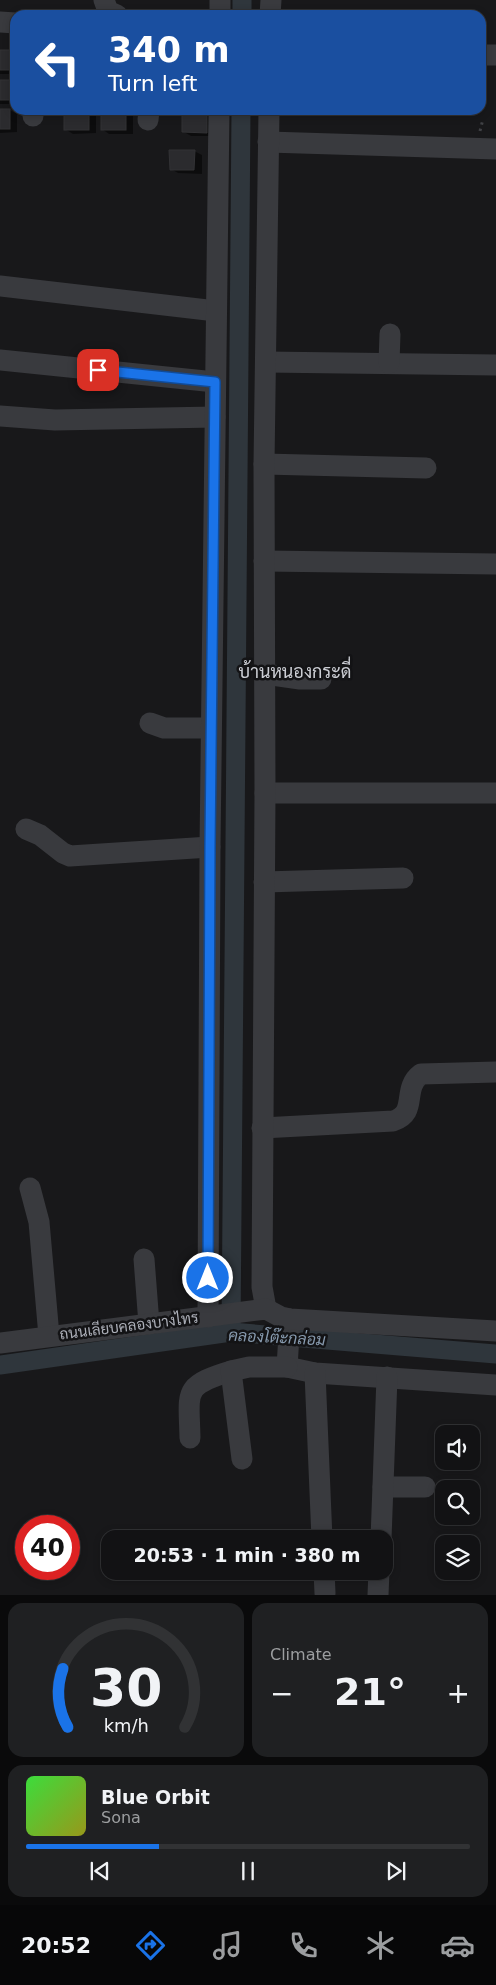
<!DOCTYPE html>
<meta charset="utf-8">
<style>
:root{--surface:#121214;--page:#1f2022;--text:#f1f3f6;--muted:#9c9ea0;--line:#313234;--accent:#1a73e8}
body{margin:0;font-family:"DejaVu Sans",Sarabun,sans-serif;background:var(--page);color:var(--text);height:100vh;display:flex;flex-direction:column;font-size:19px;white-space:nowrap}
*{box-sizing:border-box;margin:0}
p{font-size:16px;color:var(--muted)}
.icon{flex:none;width:28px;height:28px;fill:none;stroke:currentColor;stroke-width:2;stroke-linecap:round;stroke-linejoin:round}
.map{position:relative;height:1595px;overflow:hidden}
.side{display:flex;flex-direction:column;gap:8px;padding:8px;background:#0a0a0b;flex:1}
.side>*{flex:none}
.guide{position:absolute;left:10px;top:10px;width:476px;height:105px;border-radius:15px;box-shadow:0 2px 8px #0003,0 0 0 1px var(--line);background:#1a4fa0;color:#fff;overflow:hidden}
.buttons{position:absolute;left:435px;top:1425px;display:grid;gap:10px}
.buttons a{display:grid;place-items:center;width:45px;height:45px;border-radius:10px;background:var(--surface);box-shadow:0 2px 8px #0003,0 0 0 1px var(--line);font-size:25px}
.speed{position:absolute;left:15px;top:1515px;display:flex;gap:10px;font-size:25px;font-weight:700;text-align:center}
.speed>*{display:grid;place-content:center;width:65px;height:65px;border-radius:50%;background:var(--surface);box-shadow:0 2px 8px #0003,0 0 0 1px var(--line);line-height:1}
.speed .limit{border:8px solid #d22;background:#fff;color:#111}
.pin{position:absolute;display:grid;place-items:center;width:42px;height:42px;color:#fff;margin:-21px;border-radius:10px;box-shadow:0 2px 8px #0006}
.me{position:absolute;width:55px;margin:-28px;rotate:0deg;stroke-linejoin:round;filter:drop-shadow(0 0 4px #0008)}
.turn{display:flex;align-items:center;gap:18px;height:105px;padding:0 15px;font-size:22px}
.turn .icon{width:65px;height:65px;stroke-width:2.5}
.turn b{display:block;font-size:35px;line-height:42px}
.big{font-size:38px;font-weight:600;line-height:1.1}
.side .card{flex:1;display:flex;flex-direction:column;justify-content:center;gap:8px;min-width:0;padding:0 18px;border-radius:15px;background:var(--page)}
.side .dial{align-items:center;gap:0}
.dial svg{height:130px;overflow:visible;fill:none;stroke:var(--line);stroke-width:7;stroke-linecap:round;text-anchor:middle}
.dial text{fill:var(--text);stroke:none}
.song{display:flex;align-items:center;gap:15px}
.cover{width:60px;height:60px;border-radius:8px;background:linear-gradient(135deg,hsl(120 70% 55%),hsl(60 70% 35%))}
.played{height:5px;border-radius:2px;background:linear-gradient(90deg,var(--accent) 30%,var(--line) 30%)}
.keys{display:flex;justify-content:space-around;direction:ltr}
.heat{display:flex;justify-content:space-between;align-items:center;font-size:28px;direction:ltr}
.side .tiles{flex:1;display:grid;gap:8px;grid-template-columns:1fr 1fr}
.card:last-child{grid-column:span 2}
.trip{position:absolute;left:101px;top:1530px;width:292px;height:50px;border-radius:15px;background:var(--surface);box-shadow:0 2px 8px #0003,0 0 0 1px var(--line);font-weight:600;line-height:50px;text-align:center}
.tab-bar{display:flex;height:80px;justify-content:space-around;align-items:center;background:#070708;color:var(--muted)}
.tab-bar .icon{width:35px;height:35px}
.tab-bar .selected{color:var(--accent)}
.tab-bar b{font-size:22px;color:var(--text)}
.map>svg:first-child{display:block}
</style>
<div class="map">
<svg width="496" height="1595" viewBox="0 0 496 1595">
<rect width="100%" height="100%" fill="#18181a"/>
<g fill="#0007">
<polygon points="0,51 15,52 15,74 0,74"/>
<polygon points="0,81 11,81 15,83 15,104 0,104"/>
<polygon points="0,110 10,110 17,114 17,132 0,133"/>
<polygon points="88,111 96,115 96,133 73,134 65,129"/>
<polygon points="125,111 133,115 133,134 109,134 102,129"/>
<polygon points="184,113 207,113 215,118 214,136 191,136 184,132"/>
<polygon points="194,151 202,155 202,174 178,173 171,169"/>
</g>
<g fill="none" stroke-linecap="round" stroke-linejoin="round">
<g stroke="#2f363c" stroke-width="19">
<polyline points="242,15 242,0"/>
<polyline points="231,1332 241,110"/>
<polyline points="0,1365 231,1332 496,1354"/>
</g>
</g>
<g fill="#2b2b2e" stroke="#323235">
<polygon points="0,50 13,50 14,70 0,70"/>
<rect x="0" y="80" width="12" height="20"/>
<rect x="0" y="109" width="10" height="20"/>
<rect x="64" y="110" width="25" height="20"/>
<rect x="101" y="110" width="25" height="20"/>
<polygon points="182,112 207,112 207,133 182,132"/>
<polygon points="169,150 195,150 194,170 170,170"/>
</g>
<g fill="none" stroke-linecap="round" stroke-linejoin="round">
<polyline stroke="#404145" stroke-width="3" stroke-dasharray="2.5 4" stroke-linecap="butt" points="480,131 483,119"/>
<g stroke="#393a3e" stroke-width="21">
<polyline points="104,0 108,11 117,15"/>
<polyline points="220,15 220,0"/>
<polyline points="270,15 271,0"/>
<polyline points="0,22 15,23"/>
<polyline points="481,55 496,55"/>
<polyline points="33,116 33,110"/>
<polyline points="148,120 149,110"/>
<polyline points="268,142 496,149"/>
<polyline points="0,286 216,311"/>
<polyline points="0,360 215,382"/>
<polyline points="266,362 496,365"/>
<polyline points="389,363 390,334"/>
<polyline points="0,416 55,420 215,417"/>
<polyline points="264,464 426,468"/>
<polyline points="264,561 496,564"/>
<polyline points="265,674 300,679 321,679"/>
<polyline points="150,723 164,728 211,728"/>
<polyline points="265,793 496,793"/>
<polyline points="26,829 40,835 63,853 70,856 210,847"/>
<polyline points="264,882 403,878"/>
<path d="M262,1128L393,1121C419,1113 401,1089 421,1074L496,1072"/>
<polyline points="30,1188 39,1222 49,1336"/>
<polyline points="144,1259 149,1324"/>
<polyline points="266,1309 262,1287 265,793 264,464 269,110"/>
<polyline points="208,1317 210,847 219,110"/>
<polyline points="290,1319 287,1367 315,1373 496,1385"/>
<polyline points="0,1343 266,1309 281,1317 290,1319 496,1331"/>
<polyline points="315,1373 322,1539"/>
<path d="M190,1438C189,1391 182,1386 231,1371"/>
<polyline points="242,1459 231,1371 249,1367 287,1367"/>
<polyline points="383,1487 425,1487"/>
<polyline points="381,1539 387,1377"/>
<polyline points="324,1571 325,1593"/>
<polyline points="378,1595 379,1571"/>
</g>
</g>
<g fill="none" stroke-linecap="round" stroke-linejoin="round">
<defs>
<polyline id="route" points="98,370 215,382 210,846 208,1278"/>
</defs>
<use href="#route" stroke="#114b97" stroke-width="12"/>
<use href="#route" stroke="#1a73e8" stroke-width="9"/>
</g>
<g text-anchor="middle" stroke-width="5" stroke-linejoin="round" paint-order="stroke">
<g font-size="15" fill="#acafb8" stroke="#131315">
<text transform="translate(129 1326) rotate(-7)" y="5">ถนนเลียบคลองบางไทร</text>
</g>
<g font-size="16" font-style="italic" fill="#879aae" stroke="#131315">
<text transform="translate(277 1337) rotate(3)" y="6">คลองโต๊ะกล่อม</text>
</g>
<g font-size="18" fill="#ccced4" stroke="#131315">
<text x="295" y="678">บ้านหนองกระดี่</text>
</g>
</g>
</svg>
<div class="buttons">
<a><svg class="icon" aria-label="sound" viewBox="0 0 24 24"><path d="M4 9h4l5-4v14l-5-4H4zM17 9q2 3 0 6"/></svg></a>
<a><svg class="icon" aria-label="search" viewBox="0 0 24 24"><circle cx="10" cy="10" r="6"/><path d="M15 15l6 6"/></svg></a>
<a><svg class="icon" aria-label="layers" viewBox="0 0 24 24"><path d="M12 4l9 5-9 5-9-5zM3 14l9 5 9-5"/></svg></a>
</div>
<div class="speed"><div class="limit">40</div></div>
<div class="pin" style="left:98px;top:370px;background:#d93025"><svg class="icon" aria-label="arrive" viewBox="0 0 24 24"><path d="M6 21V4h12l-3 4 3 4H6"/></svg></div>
<svg class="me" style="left:208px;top:1278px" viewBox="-20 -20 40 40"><circle r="17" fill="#1a73e8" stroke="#fff" stroke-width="3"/><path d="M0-11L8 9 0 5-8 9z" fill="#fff"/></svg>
<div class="trip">20:53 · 1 min · 380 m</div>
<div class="guide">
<div class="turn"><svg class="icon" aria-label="left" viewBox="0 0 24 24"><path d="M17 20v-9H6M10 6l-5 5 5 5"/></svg><div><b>340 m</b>Turn left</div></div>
</div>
</div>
<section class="side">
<div class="tiles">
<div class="card dial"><svg viewBox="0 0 100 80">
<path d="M14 69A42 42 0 1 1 86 69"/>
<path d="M14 69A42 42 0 0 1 11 33" stroke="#1a73e8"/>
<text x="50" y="56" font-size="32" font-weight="700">30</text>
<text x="50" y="72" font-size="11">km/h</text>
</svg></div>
<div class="card"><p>Climate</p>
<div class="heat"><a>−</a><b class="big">21°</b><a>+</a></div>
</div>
<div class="card">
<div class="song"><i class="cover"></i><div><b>Blue Orbit</b><p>Sona</p></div></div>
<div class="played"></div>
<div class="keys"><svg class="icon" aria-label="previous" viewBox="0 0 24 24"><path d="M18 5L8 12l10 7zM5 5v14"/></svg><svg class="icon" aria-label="pause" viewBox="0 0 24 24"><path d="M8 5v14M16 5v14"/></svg><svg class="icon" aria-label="next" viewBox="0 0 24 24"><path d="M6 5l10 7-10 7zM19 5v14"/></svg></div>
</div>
</div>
</section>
<nav class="tab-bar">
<b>20:52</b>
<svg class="icon selected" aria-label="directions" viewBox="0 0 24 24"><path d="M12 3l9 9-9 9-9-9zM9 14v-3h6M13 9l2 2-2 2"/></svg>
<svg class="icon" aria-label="music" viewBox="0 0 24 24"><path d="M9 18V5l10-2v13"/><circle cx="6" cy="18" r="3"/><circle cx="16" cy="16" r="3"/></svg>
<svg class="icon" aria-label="phone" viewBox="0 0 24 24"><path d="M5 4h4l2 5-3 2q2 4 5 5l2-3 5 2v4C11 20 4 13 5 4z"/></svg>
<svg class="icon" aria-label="climate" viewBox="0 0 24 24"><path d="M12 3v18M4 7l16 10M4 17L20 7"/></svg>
<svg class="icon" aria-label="car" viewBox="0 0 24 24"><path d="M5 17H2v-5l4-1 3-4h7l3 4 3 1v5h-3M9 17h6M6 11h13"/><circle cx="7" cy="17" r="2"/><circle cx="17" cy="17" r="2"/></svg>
</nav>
